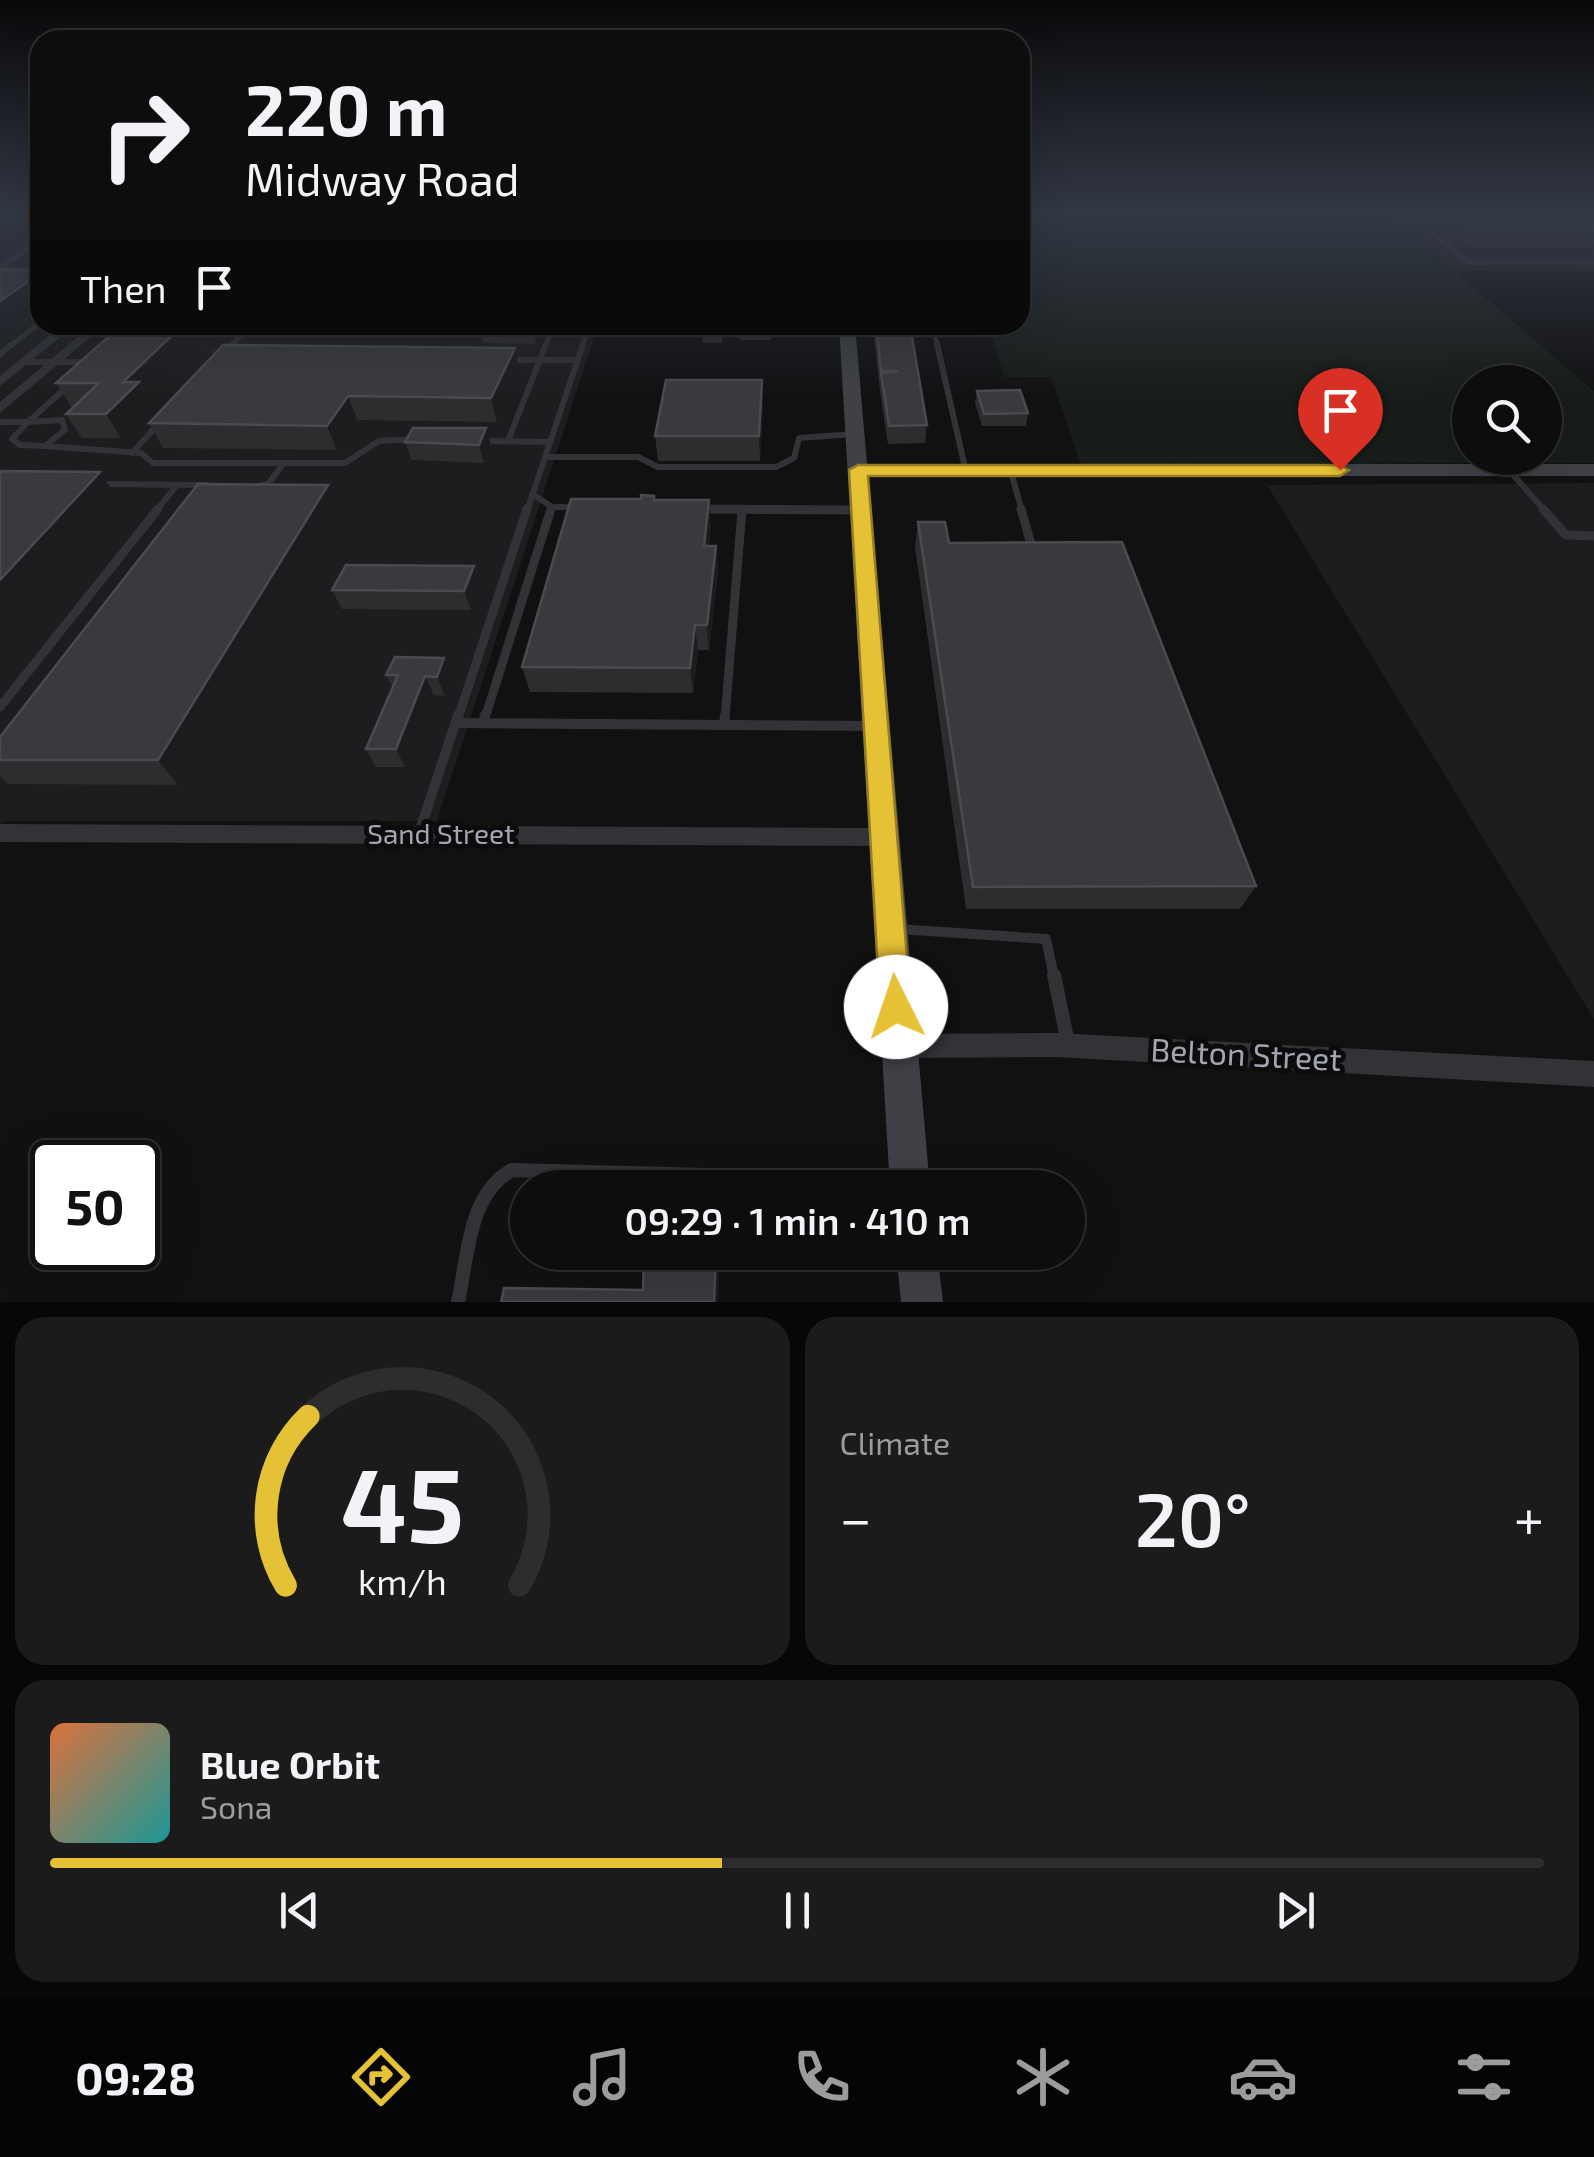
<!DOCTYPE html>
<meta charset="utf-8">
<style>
:root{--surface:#0d0d0e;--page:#1b1b1c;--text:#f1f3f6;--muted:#9a9c9e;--line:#2d2d2e;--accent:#e5c136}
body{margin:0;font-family:"Exo 2",sans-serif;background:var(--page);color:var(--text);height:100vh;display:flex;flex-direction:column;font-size:38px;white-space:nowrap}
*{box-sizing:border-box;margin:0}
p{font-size:32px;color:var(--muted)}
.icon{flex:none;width:55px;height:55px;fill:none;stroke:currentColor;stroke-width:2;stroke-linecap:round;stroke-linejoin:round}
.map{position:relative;height:1302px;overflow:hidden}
.drawer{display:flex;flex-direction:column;gap:15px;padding:15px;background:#070708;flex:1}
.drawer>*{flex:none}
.guide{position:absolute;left:30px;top:30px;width:1000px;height:305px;border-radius:30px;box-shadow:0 10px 40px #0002,0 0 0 2px var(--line);background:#0d0d0e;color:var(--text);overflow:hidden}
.tools{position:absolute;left:1452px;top:365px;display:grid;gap:20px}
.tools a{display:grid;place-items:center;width:110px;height:110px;border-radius:50%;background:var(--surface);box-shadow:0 10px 40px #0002,0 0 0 2px var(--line);font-size:50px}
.speed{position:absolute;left:30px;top:1140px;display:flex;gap:20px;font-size:50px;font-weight:700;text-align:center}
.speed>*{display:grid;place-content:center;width:130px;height:130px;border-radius:50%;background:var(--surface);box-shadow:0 10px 40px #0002,0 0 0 2px var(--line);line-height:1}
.speed .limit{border:5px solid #111;border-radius:15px;background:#fff;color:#111}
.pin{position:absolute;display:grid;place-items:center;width:85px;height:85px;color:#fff;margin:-102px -42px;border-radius:50% 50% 50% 0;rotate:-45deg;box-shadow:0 0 10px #0007}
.pin .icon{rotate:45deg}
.me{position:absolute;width:110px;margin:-55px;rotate:356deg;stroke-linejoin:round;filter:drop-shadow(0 0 8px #0008)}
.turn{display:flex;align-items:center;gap:35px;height:210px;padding:0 50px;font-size:45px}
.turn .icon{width:130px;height:130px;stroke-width:2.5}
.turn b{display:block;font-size:70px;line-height:85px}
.then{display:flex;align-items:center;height:95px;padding:0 50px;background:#0003;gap:20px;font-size:38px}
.big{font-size:75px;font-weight:600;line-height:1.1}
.drawer .tile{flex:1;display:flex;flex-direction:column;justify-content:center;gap:15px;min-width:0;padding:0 35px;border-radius:30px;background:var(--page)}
.drawer .dial{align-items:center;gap:0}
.dial svg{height:260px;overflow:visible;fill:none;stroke:var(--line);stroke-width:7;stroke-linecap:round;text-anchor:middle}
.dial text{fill:var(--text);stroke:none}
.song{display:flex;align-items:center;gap:30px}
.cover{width:120px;height:120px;border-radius:15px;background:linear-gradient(135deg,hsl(20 70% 55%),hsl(180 70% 35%))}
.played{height:10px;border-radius:5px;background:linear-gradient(90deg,var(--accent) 45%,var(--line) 45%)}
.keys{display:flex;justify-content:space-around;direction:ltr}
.heat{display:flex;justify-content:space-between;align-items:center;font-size:55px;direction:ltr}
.drawer .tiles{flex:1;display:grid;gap:15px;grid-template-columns:1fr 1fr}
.tile:last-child{grid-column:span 2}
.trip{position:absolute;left:510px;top:1170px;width:575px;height:100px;border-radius:50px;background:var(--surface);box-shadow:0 10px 40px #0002,0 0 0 2px var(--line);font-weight:600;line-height:100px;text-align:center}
.dock{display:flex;height:160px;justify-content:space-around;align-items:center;background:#050506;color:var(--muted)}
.dock .icon{width:70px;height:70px}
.dock .current{color:var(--accent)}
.dock b{font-size:45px;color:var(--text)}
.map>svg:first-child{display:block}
</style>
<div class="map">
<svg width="1594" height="1302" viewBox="0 0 1594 1302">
<rect width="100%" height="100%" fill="#111112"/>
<g fill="#1d1d1f">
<polygon points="0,215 40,215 40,325 598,325 437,821 5,821 0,828"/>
<polygon points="1389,215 1594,215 1594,272 1455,271"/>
<polygon points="1594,483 1594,1019 1267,485"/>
</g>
<path fill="#181d19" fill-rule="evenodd" d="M1020,215H1389L1594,391V463L1081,464L1051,377H1004L989,325H1020ZM1470,382H1545V458H1470Z"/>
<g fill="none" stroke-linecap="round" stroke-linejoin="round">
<g stroke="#323237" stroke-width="5">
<polyline points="1410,215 1468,262 1594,262"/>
<polyline points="0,267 40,241"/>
<polyline points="799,325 799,330 847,330"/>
<polyline points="9,347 40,323"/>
<polyline points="230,347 250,325"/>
<polyline points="545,347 554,325"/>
<polyline points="582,347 589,325"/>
<polyline points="938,347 935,335 939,325"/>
</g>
<g stroke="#323237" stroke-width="6">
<polyline points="937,344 966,472"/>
<polyline points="225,352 232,344"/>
<polyline points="0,354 12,344"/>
<polyline points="510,360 577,360"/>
<polyline points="24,362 87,362"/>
<polygon points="62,420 65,430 45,446 20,445 12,439 28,422"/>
<polyline points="0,422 28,422 70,384"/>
<polyline points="483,441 550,442"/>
<polyline points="508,441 546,344"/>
<polyline points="45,446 141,453 153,463 345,463 379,441 417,439"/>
<polyline points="132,453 160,422"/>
<polyline points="545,457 638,457 658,467 776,467 794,458 799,438 855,434"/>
<polyline points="1509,470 1545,511"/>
<polyline points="1011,472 1022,511"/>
<polyline points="98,484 207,485"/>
<polyline points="258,486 268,484 284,463"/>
<polyline points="532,494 552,507 581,507"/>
<polyline points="701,509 861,510"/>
<polyline points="156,511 177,485"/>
<polyline points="527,511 583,344"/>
<polyline points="551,511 552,507"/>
</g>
<g stroke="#323237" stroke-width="9">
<polyline points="701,509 861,510"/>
<polyline points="1021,509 1033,551"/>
<polyline points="1543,509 1566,535 1594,536"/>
<polyline points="0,707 158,509"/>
<polyline points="458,718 527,509"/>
<polyline points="485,718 551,509"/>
<polyline points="725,718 742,510"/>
</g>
<g stroke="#323237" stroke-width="10">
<polyline points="456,723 872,726"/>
<polyline points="483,723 485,715"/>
<polyline points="724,725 725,715"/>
<polyline points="419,833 458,715"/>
<polyline points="898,929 1046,939 1054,977"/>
</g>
<g stroke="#323237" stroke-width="14">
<polyline points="1054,975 1068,1043"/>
<path d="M458,1302C468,1257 468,1194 512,1170L901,1180"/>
</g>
<g fill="#323237" fill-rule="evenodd">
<rect x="0" y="267" width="40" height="6"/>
<polygon points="62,325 75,325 0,386 0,376"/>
<polygon points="92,325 105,325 0,413 0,402"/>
<polygon points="0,824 882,828 889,831 892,837 889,843 882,846 0,842"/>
<polygon points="1056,1033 1594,1061 1594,1087 1056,1057 898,1058 889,1055 886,1046 889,1037 898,1034"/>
</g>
<g fill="#404147" fill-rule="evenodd">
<polygon points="839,325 855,325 867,464 1594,464 1594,476 868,476 930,1188 890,1188"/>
<polygon points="896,1252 937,1252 943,1302 901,1302"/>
</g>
</g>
<g fill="#2d2d30">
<polygon points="1429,215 1594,215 1594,247 1469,247"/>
<polygon points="40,232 40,261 27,240"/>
<polygon points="122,325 147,396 152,406 121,438 82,438 66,414 74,407 71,406 56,383"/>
<polygon points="258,325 543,325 543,327 536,344 482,343 481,336 261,334"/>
<polygon points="702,325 723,325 722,343 703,343"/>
<polygon points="739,325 771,325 771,340 740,340"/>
<polygon points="875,325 910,325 927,425 925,443 888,444 880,391 874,335"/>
<polygon points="520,372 497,422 357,420 337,450 163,448 149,423"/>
<polygon points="977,391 1028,413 1026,426 982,426 975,403"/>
<polygon points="763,404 760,461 658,461 655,436"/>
<polygon points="405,442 491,446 484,463 412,460"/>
<polygon points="328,485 339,509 178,785 8,784 0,776 0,737"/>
<polygon points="655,500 711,525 709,546 716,546 718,571 709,650 698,650 693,693 530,692 522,667"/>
<polygon points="918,522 949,543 1256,886 1240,909 966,909 915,547"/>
<polygon points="474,566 480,585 471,610 342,609 332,590"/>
<polygon points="444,658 452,677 445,696 434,695 405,767 376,767 366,749 393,688 386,675"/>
</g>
<g fill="#1c1c1e">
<polygon points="13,215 40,215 40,226 0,252 0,223"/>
<polygon points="40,273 40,304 0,335 0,301"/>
<polygon points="183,325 217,325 147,396 152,406 121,438 106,414 123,382"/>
<polygon points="532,325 543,325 536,344"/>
<polygon points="515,348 520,372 497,422 491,398"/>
<polygon points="762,380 763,404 760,461 759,436"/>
<polygon points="348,396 357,420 337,450 327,426"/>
<polygon points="486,428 491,446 484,463 479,445"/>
<polygon points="100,472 116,496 0,629 0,580"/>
<polygon points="328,485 339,509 178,785 158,760"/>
<polygon points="709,500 711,525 706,571 704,546"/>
<polygon points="716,546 718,571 709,650 707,625"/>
<polygon points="474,566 480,585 471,610 464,591"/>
<polygon points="695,625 698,650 693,693 690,668"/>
<polygon points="444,658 452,677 445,696 437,677"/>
<polygon points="425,676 434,695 405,767 396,749"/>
<polygon points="716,1252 720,1252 718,1302 714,1302"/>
</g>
<g fill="#3a3a3e" stroke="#4a4b50" stroke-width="2.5">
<polygon points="0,215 13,215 0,223"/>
<polygon points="1456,215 1594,215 1594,231 1477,231"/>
<polygon points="40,232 40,241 27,240"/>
<polygon points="0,270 40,270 40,273 0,301"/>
<polygon points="122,325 183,325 123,382 139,382 106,414 66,414 99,383 56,383"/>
<polygon points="876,325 910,325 927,425 889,426 881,373 898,371 881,371"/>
<polygon points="223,345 515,348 491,398 348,396 327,426 149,423"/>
<polygon points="666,380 762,380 759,436 655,436"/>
<polygon points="1020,390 1028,413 984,414 977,391"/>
<polygon points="413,428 486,428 479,445 405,442"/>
<polygon points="0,471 100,472 0,580"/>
<polygon points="198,484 328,485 158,760 0,760 0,737"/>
<polygon points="641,495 654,496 654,500 709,500 704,546 716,546 707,625 695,625 690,668 522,667 571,499 641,499"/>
<polygon points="918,522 945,522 949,543 1122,542 1256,886 973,887"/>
<polygon points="346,565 474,566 464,591 332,590"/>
<polygon points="395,657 444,658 437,677 425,676 396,749 366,749 398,675 386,675"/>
<polygon points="644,1252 716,1252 714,1302 501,1302 504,1288 643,1290"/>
</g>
<linearGradient id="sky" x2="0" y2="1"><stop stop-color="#09090a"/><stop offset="0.54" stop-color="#323844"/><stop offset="1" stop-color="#323844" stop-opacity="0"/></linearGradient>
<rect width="1594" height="397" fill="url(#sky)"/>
<polygon fill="#e5c136" stroke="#957d23" stroke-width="2.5" points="858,465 1340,465 1349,470 1340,476 868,476 911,1007 907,1018 896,1022 884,1018 880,1007 849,470"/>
<g text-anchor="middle" stroke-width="10" stroke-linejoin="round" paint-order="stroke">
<g font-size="28" fill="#a3a6b2" stroke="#0c0c0d">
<text x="441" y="844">Sand Street</text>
</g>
<g font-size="32" fill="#a3a6b2" stroke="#0c0c0d">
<text transform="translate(1246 1055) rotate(3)" y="11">Belton Street</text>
</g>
</g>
</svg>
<div class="tools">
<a><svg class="icon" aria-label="search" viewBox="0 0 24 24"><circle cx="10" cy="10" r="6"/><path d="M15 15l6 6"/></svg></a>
</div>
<div class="speed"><div class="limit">50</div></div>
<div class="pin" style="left:1340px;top:470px;background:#d93025"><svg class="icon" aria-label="arrive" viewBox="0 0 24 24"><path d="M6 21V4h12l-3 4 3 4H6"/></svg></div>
<svg class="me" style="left:896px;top:1007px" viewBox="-20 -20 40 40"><circle r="19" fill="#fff"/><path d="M0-13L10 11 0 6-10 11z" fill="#e5c136"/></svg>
<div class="trip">09:29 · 1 min · 410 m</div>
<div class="guide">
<div class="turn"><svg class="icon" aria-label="right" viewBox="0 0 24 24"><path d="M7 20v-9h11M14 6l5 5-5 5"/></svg><div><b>220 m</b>Midway Road</div></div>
<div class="then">Then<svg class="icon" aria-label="arrive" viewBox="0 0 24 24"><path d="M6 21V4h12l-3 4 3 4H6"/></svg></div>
</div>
</div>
<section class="drawer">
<div class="tiles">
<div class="tile dial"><svg viewBox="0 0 100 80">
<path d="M14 69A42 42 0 1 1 86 69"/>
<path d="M14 69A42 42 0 0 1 21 17" stroke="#e5c136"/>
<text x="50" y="56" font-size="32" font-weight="700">45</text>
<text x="50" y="72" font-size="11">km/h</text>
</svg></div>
<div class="tile"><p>Climate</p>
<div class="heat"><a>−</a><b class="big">20°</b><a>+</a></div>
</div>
<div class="tile">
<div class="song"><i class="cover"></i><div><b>Blue Orbit</b><p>Sona</p></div></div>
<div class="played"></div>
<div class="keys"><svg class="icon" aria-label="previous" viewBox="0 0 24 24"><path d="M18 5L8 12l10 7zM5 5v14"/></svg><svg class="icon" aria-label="pause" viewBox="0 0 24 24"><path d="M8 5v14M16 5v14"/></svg><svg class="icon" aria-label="next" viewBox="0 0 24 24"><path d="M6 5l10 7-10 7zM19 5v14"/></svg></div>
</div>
</div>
</section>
<nav class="dock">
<b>09:28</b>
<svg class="icon current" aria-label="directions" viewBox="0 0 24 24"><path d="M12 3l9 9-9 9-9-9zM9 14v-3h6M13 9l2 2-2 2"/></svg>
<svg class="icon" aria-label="music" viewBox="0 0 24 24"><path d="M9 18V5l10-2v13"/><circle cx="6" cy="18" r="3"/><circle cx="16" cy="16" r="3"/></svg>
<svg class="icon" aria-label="phone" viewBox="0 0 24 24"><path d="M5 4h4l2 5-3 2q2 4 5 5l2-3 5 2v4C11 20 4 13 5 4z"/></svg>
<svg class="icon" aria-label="climate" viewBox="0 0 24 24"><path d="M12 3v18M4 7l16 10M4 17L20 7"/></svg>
<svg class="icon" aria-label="car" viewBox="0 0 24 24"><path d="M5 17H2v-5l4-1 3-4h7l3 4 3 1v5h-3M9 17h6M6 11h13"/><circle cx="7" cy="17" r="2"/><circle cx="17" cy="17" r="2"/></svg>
<svg class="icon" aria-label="filters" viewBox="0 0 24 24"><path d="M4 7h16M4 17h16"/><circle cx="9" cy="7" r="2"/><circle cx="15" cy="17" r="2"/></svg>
</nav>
